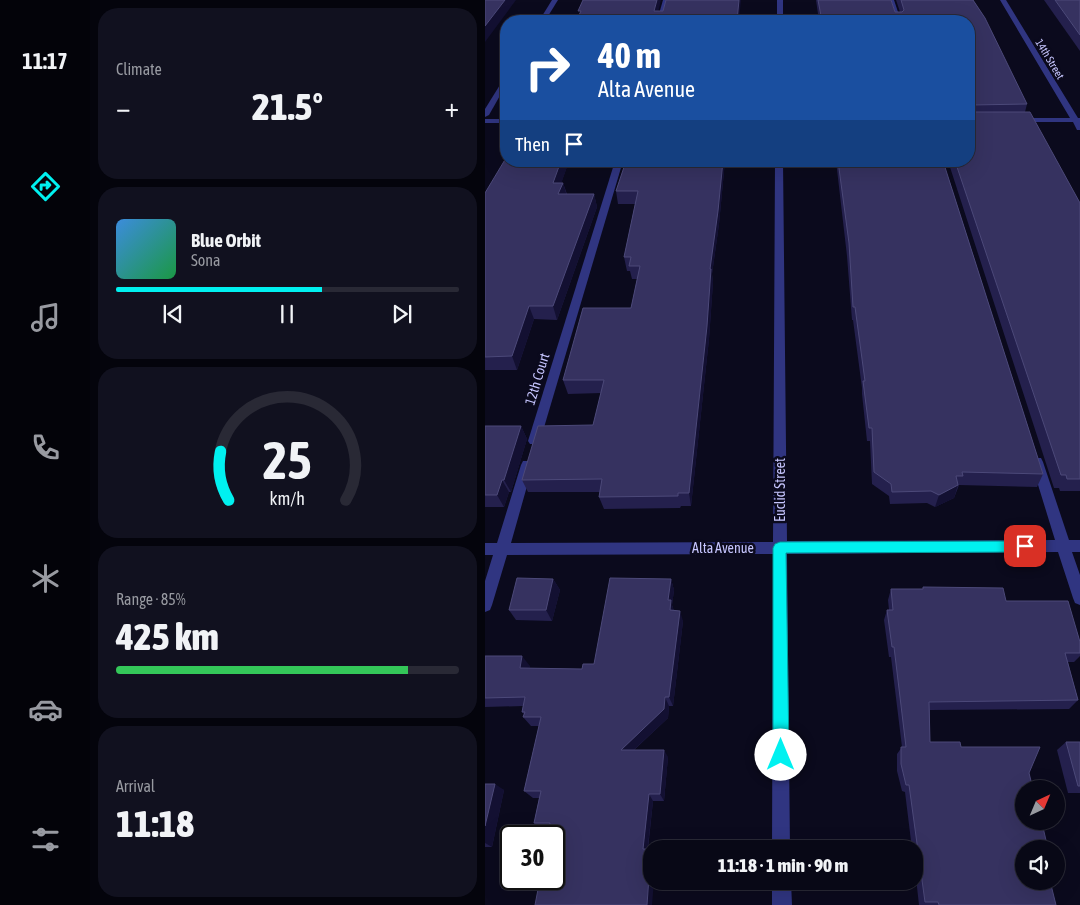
<!DOCTYPE html>
<meta charset="utf-8">
<style>
:root{--surface:#080816;--page:#11111f;--text:#f1f3f6;--muted:#989aa1;--line:#292935;--accent:#00f1f0}
body{margin:0;font-family:"Asap Condensed",sans-serif;background:var(--page);color:var(--text);height:100vh;display:flex;flex-direction:column;font-size:19px;white-space:nowrap}
*{box-sizing:border-box;margin:0}
p{font-size:16px;color:var(--muted)}
.icon{flex:none;width:28px;height:28px;fill:none;stroke:currentColor;stroke-width:2;stroke-linecap:round;stroke-linejoin:round}
.map{position:relative;flex:1;overflow:hidden}
.details{display:flex;flex-direction:column;gap:8px;padding:8px;background:#04040c;width:395px}
.details>*{flex:none}
.banner{position:absolute;left:15px;top:15px;width:475px;height:152px;border-radius:20px;box-shadow:0 5px 20px #0002,0 0 0 1px var(--line);background:#1a4fa0;color:#fff;overflow:hidden}
.needle{width:32px;rotate:44deg}
.controls{position:absolute;left:530px;top:780px;display:grid;gap:10px}
.controls a{display:grid;place-items:center;width:50px;height:50px;border-radius:50%;background:var(--surface);box-shadow:0 5px 20px #0002,0 0 0 1px var(--line);font-size:25px}
.speed{position:absolute;left:15px;top:825px;display:flex;gap:10px;font-size:25px;font-weight:700;text-align:center}
.speed>*{display:grid;place-content:center;width:65px;height:65px;border-radius:50%;background:var(--surface);box-shadow:0 5px 20px #0002,0 0 0 1px var(--line);line-height:1}
.speed .limit{border:2px solid #111;border-radius:8px;background:#fff;color:#111}
.pin{position:absolute;display:grid;place-items:center;width:42px;height:42px;color:#fff;margin:-21px;border-radius:10px;box-shadow:0 2px 8px #0006}
.me{position:absolute;width:55px;margin:-28px;rotate:0deg;stroke-linejoin:round;filter:drop-shadow(0 0 4px #0008)}
.turn{display:flex;align-items:center;gap:18px;height:105px;padding:0 15px;font-size:22px}
.turn .icon{width:65px;height:65px;stroke-width:2.5}
.turn b{display:block;font-size:35px;line-height:42px}
.then{display:flex;align-items:center;height:48px;padding:0 15px;background:#0003;gap:10px;font-size:19px}
.big{font-size:38px;font-weight:800;line-height:1.1}
.details .card{flex:1;display:flex;flex-direction:column;justify-content:center;gap:8px;min-width:0;padding:0 18px;border-radius:20px;background:var(--page)}
.details .dial{align-items:center;gap:0}
.dial svg{height:130px;overflow:visible;fill:none;stroke:var(--line);stroke-width:7;stroke-linecap:round;text-anchor:middle}
.dial text{fill:var(--text);stroke:none}
.song{display:flex;align-items:center;gap:15px}
.cover{width:60px;height:60px;border-radius:8px;background:linear-gradient(135deg,hsl(210 70% 55%),hsl(140 70% 35%))}
.played{height:5px;border-radius:2px;background:linear-gradient(90deg,var(--accent) 60%,var(--line) 60%)}
.keys{display:flex;justify-content:space-around;direction:ltr}
.heat{display:flex;justify-content:space-between;align-items:center;font-size:28px;direction:ltr}
.charge{height:8px;border-radius:4px;background:linear-gradient(90deg,#34c759 85%,var(--line) 0)}
.trip{position:absolute;left:158px;top:840px;width:280px;height:50px;border-radius:20px;background:var(--surface);box-shadow:0 5px 20px #0002,0 0 0 1px var(--line);font-weight:800;line-height:50px;text-align:center}
main{display:flex;flex:1;min-height:0}
.menu{display:flex;flex-direction:column;width:90px;justify-content:space-around;align-items:center;background:#030309;color:var(--muted)}
.menu .icon{width:35px;height:35px}
.menu .on{color:var(--accent)}
.menu b{font-size:22px;color:var(--text)}
.map>svg:first-child{display:block}
</style>
<main>
<nav class="menu">
<b>11:17</b>
<svg class="icon on" aria-label="directions" viewBox="0 0 24 24"><path d="M12 3l9 9-9 9-9-9zM9 14v-3h6M13 9l2 2-2 2"/></svg>
<svg class="icon" aria-label="music" viewBox="0 0 24 24"><path d="M9 18V5l10-2v13"/><circle cx="6" cy="18" r="3"/><circle cx="16" cy="16" r="3"/></svg>
<svg class="icon" aria-label="phone" viewBox="0 0 24 24"><path d="M5 4h4l2 5-3 2q2 4 5 5l2-3 5 2v4C11 20 4 13 5 4z"/></svg>
<svg class="icon" aria-label="climate" viewBox="0 0 24 24"><path d="M12 3v18M4 7l16 10M4 17L20 7"/></svg>
<svg class="icon" aria-label="car" viewBox="0 0 24 24"><path d="M5 17H2v-5l4-1 3-4h7l3 4 3 1v5h-3M9 17h6M6 11h13"/><circle cx="7" cy="17" r="2"/><circle cx="17" cy="17" r="2"/></svg>
<svg class="icon" aria-label="filters" viewBox="0 0 24 24"><path d="M4 7h16M4 17h16"/><circle cx="9" cy="7" r="2"/><circle cx="15" cy="17" r="2"/></svg>
</nav>
<section class="details">
<div class="card"><p>Climate</p>
<div class="heat"><a>−</a><b class="big">21.5°</b><a>+</a></div>
</div>
<div class="card">
<div class="song"><i class="cover"></i><div><b>Blue Orbit</b><p>Sona</p></div></div>
<div class="played"></div>
<div class="keys"><svg class="icon" aria-label="previous" viewBox="0 0 24 24"><path d="M18 5L8 12l10 7zM5 5v14"/></svg><svg class="icon" aria-label="pause" viewBox="0 0 24 24"><path d="M8 5v14M16 5v14"/></svg><svg class="icon" aria-label="next" viewBox="0 0 24 24"><path d="M6 5l10 7-10 7zM19 5v14"/></svg></div>
</div>
<div class="card dial"><svg viewBox="0 0 100 80">
<path d="M14 69A42 42 0 1 1 86 69"/>
<path d="M14 69A42 42 0 0 1 9 39" stroke="#00f1f0"/>
<text x="50" y="56" font-size="32" font-weight="700">25</text>
<text x="50" y="72" font-size="11">km/h</text>
</svg></div>
<div class="card"><p>Range · 85%</p><b class="big">425 km</b><div class="charge"></div></div>
<div class="card"><p>Arrival</p><b class="big">11:18</b></div>
</section>
<div class="map">
<svg width="595" height="905" viewBox="0 0 595 905">
<rect width="100%" height="100%" fill="#0b0a1d"/>
<g fill="none" stroke-linecap="round" stroke-linejoin="round">
<g fill="#303581" fill-rule="evenodd">
<polygon points="67,0 73,0 60,21 54,21"/>
<polygon points="178,0 184,0 178,21 172,21"/>
<rect x="292" y="0" width="6" height="21"/>
<polygon points="403,0 409,0 416,21 410,21"/>
<polygon points="515,0 521,0 593,118 595,118 595,130 592,130 588,122 534,122 530,120 534,118 585,118"/>
<polygon points="21,78 21,85 4,115 0,117 0,109 18,80"/>
<rect x="0" y="119" width="21" height="4"/>
<polygon points="130,161 138,161 55,441 53,444 45,444 43,441"/>
<polygon points="290,161 298,161 302,541 570,540 546,462 548,458 556,458 558,462 584,540 595,540 595,552 587,552 595,575 595,605 590,603 588,598 573,552 302,554 305,849 287,849 288,554 22,555 7,605 5,610 0,612 0,581 8,555 0,555 0,543 12,543 36,465 38,461 46,461 48,465 26,543 288,542"/>
<polygon points="287,881 306,881 307,905 287,905"/>
</g>
</g>
<g fill="#24204d">
<polygon points="331,0 406,0 410,12 415,12 411,0 488,0 542,104 540,112 595,203 595,491 575,491 574,488 569,488 463,161 484,161 484,21 334,21"/>
<polygon points="559,0 595,0 595,51"/>
<polygon points="21,161 84,161 76,183 78,183 82,194 109,194 112,207 72,320 49,319 32,370 0,370 0,193"/>
<polygon points="141,161 240,161 234,224 227,274 228,282 224,339 206,506 196,506 195,508 119,509 114,497 115,492 43,492 37,480 108,425 116,393 83,394 78,380 146,308 152,279 147,279 145,271 142,271 139,257 150,204 133,204 131,191"/>
<polygon points="351,161 458,161 558,474 552,487 474,485 469,498 450,507 442,503 405,504 404,496 387,484 385,441 382,441 377,394 377,388 368,320 367,320 362,256"/>
<polygon points="0,426 36,426 42,439 26,492 24,492 19,507 0,507"/>
<polygon points="68,579 75,590 67,621 31,620 24,610"/>
<polygon points="186,579 189,590 187,605 189,611 198,621 188,706 184,706 183,718 149,750 183,757 179,801 168,801 163,849 166,881 64,829 57,829 49,823 54,798 48,798 39,791 54,726 46,726 38,717 39,714 37,712 38,706 0,707 0,656 45,666 44,668 97,669 109,664"/>
<polygon points="438,587 521,601 595,642 595,656 589,662 583,662 593,700 584,709 445,710 445,742 476,747 544,773 571,885 566,887 571,905 434,905 429,860 429,849 427,849 420,792 417,791 412,771 412,754 417,747 406,657 404,657 399,620 402,610 404,610 403,600 406,589 438,589"/>
<polygon points="581,742 595,742 595,793 583,793 572,750"/>
<polygon points="0,784 19,790 7,847 0,847"/>
</g>
<g fill="#131032">
<polygon points="20,0 31,0 0,42 0,26"/>
<polygon points="172,0 176,0 171,21 169,11"/>
<polygon points="254,0 256,0 254,21 252,21"/>
<polygon points="76,161 84,161 72,196 68,183"/>
<polygon points="238,161 240,161 234,224 227,274 228,282 224,339 206,506 204,493 225,269"/>
<polygon points="78,183 82,196 73,194"/>
<polygon points="109,194 112,207 72,320 68,306"/>
<polygon points="44,306 49,319 32,370 27,356"/>
<polygon points="36,426 42,439 26,492 19,480"/>
<polygon points="17,480 24,492 19,507 12,495"/>
<polygon points="473,485 469,498 450,507 454,495"/>
<polygon points="68,579 75,590 67,621 61,610"/>
<polygon points="186,579 189,590 187,605 189,611 185,610 183,600"/>
<polygon points="195,611 198,621 188,706 184,697"/>
<polygon points="37,656 45,666 42,678 35,668"/>
<polygon points="180,697 184,706 183,718 141,757 136,750"/>
<polygon points="179,750 183,757 179,801 175,794"/>
<polygon points="10,784 19,790 7,847 0,843 0,826"/>
<polygon points="164,794 168,801 162,854 158,849"/>
<polygon points="166,853 166,881 169,881 167,905 162,905"/>
</g>
<g fill="#363260" stroke="#4c4979">
<polygon points="0,0 20,0 0,26"/>
<polygon points="98,0 172,0 169,11 178,11 181,0 254,0 252,21 91,21 96,11 93,11"/>
<polygon points="333,0 406,0 410,12 417,12 419,10 416,0 488,0 500,18 542,104 487,105 485,112 545,112 595,203 595,479 582,479 581,475 576,475 470,161 484,161 484,21 337,21"/>
<polygon points="570,0 595,0 595,35"/>
<polygon points="21,158 21,161 76,161 68,183 78,183 73,194 109,194 68,306 44,306 27,356 0,357 0,193"/>
<polygon points="141,161 238,161 233,211 225,269 226,269 222,326 204,493 193,493 193,496 114,497 117,479 37,480 53,426 108,425 119,380 78,380 98,308 146,308 155,266 144,266 146,257 139,257 153,191 131,191"/>
<polygon points="353,161 458,161 558,474 477,472 478,476 471,476 473,485 454,495 446,491 407,492 406,484 389,472 387,428 384,428 378,381 380,381 370,307 368,307 364,243"/>
<polygon points="0,426 36,426 19,480 17,480 12,495 0,495"/>
<polygon points="32,578 68,579 61,610 24,610"/>
<polygon points="125,578 186,579 183,600 186,600 185,610 195,611 184,697 180,697 179,709 136,750 179,750 175,794 164,794 158,849 166,849 162,905 50,905 55,879 69,879 69,836 62,836 65,823 49,823 56,791 39,791 56,717 38,717 40,712 37,712 40,697 0,698 0,656 37,656 35,668 97,669 98,664 109,664"/>
<polygon points="438,587 518,588 521,601 583,601 595,642 595,653 580,653 593,700 444,702 445,742 475,742 476,747 555,747 544,773 548,789 539,789 539,821 558,821 557,823 563,849 539,849 539,881 570,881 571,885 566,885 571,905 454,905 453,902 440,902 424,785 421,785 416,764 416,747 421,747 409,647 407,647 402,610 408,610 406,589 438,589"/>
<polygon points="581,742 595,742 595,786 593,786"/>
<polygon points="0,784 10,784 0,826"/>
</g>
<polygon fill="#00f1f0" stroke="#009d9c" points="540,541 544,542 546,546 544,550 540,552 301,553 304,755 301,760 296,762 290,760 288,755 288,548 290,544 295,542"/>
<g text-anchor="middle" stroke-width="5" stroke-linejoin="round" paint-order="stroke">
<g font-size="11" fill="#c7c6ff" stroke="#0b0a1d">
<text transform="translate(565 59) rotate(59)" y="4">14th Street</text>
</g>
<g font-size="14" fill="#c7c6ff" stroke="#0b0a1d">
<text transform="translate(52 379) rotate(-73)" y="5">12th Court</text>
<text transform="translate(295 490) rotate(-90)" y="5">Euclid Street</text>
<text x="238" y="553">Alta Avenue</text>
</g>
</g>
</svg>
<div class="controls">
<a><svg class="needle" viewBox="-14 -14 28 28"><path d="M0-13l5 13h-10z" fill="#e53935"/><path d="M0 13l5-13h-10z" fill="#989aa1"/></svg></a>
<a><svg class="icon" aria-label="sound" viewBox="0 0 24 24"><path d="M4 9h4l5-4v14l-5-4H4zM17 9q2 3 0 6"/></svg></a>
</div>
<div class="speed"><div class="limit">30</div></div>
<div class="pin" style="left:540px;top:546px;background:#d93025"><svg class="icon" aria-label="arrive" viewBox="0 0 24 24"><path d="M6 21V4h12l-3 4 3 4H6"/></svg></div>
<svg class="me" style="left:296px;top:755px" viewBox="-20 -20 40 40"><circle r="19" fill="#fff"/><path d="M0-13L10 11 0 6-10 11z" fill="#00f1f0"/></svg>
<div class="trip">11:18 · 1 min · 90 m</div>
<div class="banner">
<div class="turn"><svg class="icon" aria-label="right" viewBox="0 0 24 24"><path d="M7 20v-9h11M14 6l5 5-5 5"/></svg><div><b>40 m</b>Alta Avenue</div></div>
<div class="then">Then<svg class="icon" aria-label="arrive" viewBox="0 0 24 24"><path d="M6 21V4h12l-3 4 3 4H6"/></svg></div>
</div>
</div>
</main>
